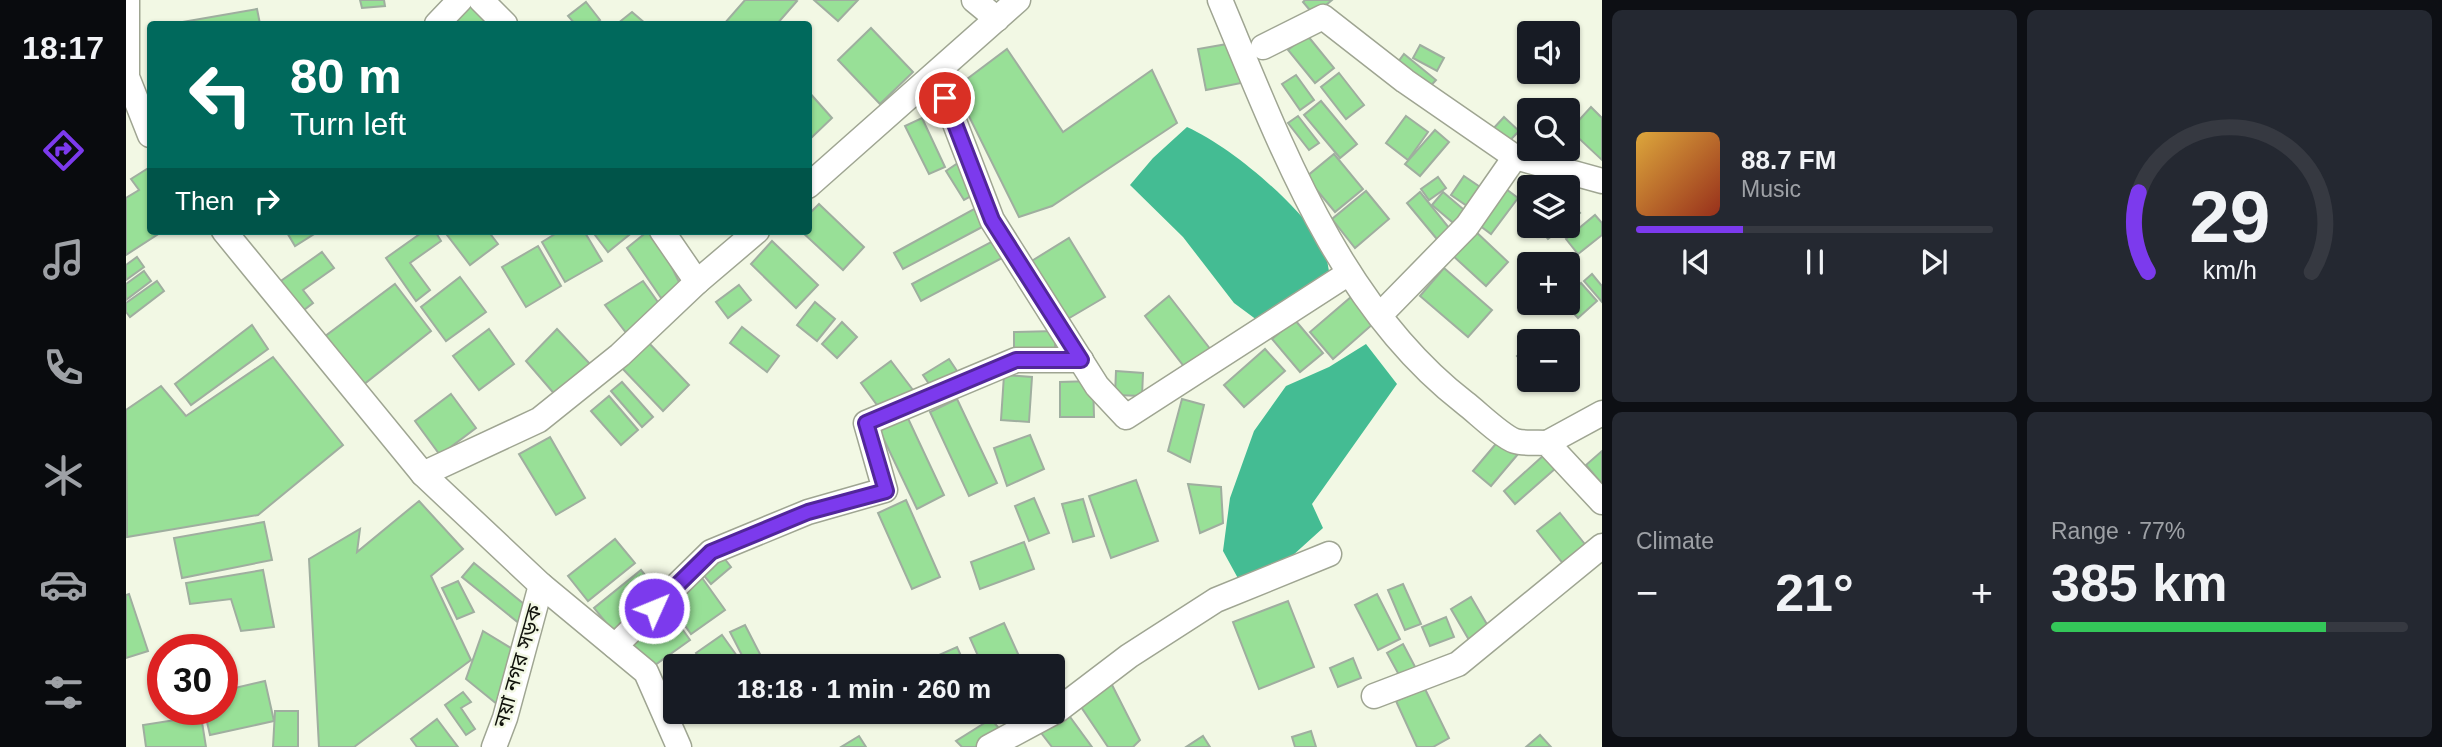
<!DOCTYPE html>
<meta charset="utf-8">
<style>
:root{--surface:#171b24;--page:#242831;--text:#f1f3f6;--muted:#9ea1a6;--line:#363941;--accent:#7c3aed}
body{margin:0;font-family:Helvetica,"Noto Sans Bengali",sans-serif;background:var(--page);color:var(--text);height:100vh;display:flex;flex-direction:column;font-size:26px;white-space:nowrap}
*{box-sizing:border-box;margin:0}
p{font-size:23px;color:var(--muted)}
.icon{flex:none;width:38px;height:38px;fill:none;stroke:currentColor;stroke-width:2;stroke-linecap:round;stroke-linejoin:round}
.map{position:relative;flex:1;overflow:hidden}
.side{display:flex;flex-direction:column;gap:10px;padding:10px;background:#0d0f14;width:840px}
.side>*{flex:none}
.banner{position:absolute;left:21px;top:21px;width:665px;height:214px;border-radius:7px;box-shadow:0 2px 5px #0004;background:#00695c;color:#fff;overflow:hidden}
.buttons{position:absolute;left:1391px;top:21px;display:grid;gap:14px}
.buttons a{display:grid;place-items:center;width:63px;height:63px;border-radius:7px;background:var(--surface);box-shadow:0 2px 5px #0004;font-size:35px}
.speed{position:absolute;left:21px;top:634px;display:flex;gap:14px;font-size:35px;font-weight:700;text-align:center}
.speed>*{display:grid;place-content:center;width:91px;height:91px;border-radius:50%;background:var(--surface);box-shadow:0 2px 5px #0004;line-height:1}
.speed .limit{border:10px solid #d22;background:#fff;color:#111}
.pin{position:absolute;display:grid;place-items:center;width:60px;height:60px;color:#fff;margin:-30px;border:4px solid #fff;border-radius:50%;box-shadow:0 2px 7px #0007}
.me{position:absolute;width:77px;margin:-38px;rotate:46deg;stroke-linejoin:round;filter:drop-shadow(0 0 5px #0008)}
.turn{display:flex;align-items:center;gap:24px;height:147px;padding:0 28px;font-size:32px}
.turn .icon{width:91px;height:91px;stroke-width:2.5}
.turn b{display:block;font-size:49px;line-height:60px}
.then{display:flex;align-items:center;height:66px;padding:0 28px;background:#0003;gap:14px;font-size:26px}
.big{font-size:52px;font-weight:600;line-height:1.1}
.side .tile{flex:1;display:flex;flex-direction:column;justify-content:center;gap:10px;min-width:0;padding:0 24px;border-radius:10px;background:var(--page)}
.side .dial{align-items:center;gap:0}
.dial svg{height:182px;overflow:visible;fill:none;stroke:var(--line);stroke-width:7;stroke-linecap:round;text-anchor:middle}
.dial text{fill:var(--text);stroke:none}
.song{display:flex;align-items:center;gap:21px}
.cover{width:84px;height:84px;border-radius:10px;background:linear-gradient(135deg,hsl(40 70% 55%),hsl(10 70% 35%))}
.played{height:7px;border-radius:4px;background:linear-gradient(90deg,var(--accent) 30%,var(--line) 30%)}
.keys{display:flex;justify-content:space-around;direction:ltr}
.heat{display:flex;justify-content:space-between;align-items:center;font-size:38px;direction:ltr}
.charge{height:10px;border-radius:5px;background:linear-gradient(90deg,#34c759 77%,var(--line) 0)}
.side .tiles{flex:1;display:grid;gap:10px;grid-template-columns:repeat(2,1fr)}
.trip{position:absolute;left:537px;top:654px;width:402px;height:70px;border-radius:7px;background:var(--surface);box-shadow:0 2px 5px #0004;font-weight:600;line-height:70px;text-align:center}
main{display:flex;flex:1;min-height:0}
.tabs{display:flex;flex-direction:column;width:126px;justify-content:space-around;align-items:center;background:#090b0e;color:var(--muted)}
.tabs .icon{width:49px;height:49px}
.tabs .selected{color:var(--accent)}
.tabs b{font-size:32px;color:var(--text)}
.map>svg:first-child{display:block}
</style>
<main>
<nav class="tabs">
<b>18:17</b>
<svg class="icon selected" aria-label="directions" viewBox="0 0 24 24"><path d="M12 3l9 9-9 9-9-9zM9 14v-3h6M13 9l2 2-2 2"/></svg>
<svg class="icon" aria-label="music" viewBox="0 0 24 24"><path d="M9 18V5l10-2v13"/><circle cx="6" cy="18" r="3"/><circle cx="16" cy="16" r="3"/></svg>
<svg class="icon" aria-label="phone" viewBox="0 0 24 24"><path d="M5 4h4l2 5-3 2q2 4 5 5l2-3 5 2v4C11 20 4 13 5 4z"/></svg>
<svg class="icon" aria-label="climate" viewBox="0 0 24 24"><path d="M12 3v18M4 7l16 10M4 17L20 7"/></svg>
<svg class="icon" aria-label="car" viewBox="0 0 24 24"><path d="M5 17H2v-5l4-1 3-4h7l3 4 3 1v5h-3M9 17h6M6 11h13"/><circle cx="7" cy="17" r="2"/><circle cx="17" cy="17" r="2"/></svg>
<svg class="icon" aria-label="filters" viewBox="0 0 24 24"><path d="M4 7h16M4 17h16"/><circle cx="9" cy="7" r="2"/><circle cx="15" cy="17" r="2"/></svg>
</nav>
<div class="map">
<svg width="1476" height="747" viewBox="0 0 1476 747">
<rect width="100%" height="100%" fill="#f2f8e4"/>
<g fill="#44bc93">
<path d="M1061,127C1105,147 1166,199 1194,240C1200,248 1201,261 1203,271L1182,295L1139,326L1108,303L1057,237L1004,185L1027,158Z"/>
<polygon points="1240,344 1271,384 1186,504 1197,528 1155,566 1114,582 1097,551 1104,498 1128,431 1160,386 1203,367"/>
</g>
<g fill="#98e097" stroke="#9fae9f" stroke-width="2">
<polygon points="234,0 258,0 259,6 236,8"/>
<polygon points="346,0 366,24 318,24"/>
<polygon points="619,0 669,0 671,1 651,24 598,24"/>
<polygon points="688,0 732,0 712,21"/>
<polygon points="1179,0 1206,0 1188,15 1177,2"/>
<polygon points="460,2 474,20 468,24 449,24 442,16"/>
<polygon points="131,9 134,24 45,24"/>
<polygon points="506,12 520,24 491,24"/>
<polygon points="745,28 787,72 754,104 712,60"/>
<polygon points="1181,35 1208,68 1189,83 1162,50"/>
<polygon points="1107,43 1115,83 1080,90 1072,49"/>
<polygon points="1294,45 1318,58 1311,71 1287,58"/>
<polygon points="881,49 937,132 1026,70 1051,123 926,206 893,217 829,88"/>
<polygon points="1278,54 1310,80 1300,91 1269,66"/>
<polygon points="1213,73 1238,105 1220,119 1195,87"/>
<polygon points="1170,75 1188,100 1174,110 1156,84"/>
<polygon points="682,91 706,118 682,141"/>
<polygon points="1195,101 1231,144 1214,158 1178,115"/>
<polygon points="1465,107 1476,118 1476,160 1444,130"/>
<polygon points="1172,116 1193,143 1183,150 1162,123"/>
<polygon points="1280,116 1302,132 1282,160 1260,143"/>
<polygon points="1378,117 1393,131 1369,156 1354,143"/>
<polygon points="796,118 819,167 803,174 779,126"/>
<polygon points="1309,130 1323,142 1294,176 1279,164"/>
<polygon points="1208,154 1237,189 1209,212 1180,177"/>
<polygon points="832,163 851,193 838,200 820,171"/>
<polygon points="24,167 24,231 37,231 0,255 0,198 13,190 5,179"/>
<polygon points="1338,176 1360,191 1347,210 1325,195"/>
<polygon points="1312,177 1320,188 1303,200 1295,189"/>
<polygon points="1376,186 1392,198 1365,234 1349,222"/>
<polygon points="1240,191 1263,219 1229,248 1206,219"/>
<polygon points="1294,192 1328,234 1315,244 1281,203"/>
<polygon points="1317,192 1343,214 1332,227 1306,205"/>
<polygon points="1442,199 1454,213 1442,223"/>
<polygon points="693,204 738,247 717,270 675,231 682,231 682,215"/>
<polygon points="848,209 858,226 777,269 768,253"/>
<polygon points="1469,215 1476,223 1476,235 1452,254 1440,239"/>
<polygon points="1411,226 1439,226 1422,239"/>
<polygon points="1348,230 1382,262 1360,286 1325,254"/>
<polygon points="160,231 193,231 169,246"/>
<polygon points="298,231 309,231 315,241 284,263 304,290 290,301 260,258"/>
<polygon points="318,231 362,231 372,244 344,265"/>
<polygon points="434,231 458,231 476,261 439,282 416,242"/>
<polygon points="466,231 508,231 482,252"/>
<polygon points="522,231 528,231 555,286 535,298 501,248"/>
<polygon points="943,238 979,297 940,320 904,262"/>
<polygon points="646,241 692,285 670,308 625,264"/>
<polygon points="867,241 876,258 795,301 786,284"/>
<polygon points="412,246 435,286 400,307 376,267"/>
<polygon points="196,252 208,268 177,290 187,303 174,313 152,283"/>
<polygon points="11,257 18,267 0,280 0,265"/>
<polygon points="1318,268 1366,310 1342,337 1294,296"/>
<polygon points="18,271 25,281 0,300 0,284"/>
<polygon points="1466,274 1476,286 1476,302 1458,281"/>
<polygon points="334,277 360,312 320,341 295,307"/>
<polygon points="31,281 38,291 4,317 0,312 0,303"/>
<polygon points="517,281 534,305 501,334 479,305"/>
<polygon points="1455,283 1471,301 1452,318 1438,303 1442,303 1442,295"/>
<polygon points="269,284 305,331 237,385 198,337"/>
<polygon points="613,285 625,300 602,318 590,302"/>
<polygon points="1043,296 1085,350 1060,369 1019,316"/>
<polygon points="1225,297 1248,323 1207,359 1184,332"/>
<polygon points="689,302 709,319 691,341 671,325"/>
<polygon points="1169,320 1197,353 1174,372 1146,339"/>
<polygon points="716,322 731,337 711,358 696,344"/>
<polygon points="126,325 142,349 65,405 49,384"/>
<polygon points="616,327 653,356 641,372 604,343"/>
<polygon points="363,329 388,364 353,390 327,356"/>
<polygon points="431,329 464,364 431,397 400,361"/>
<polygon points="929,331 929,356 888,356 888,332"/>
<polygon points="521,341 563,385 537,411 494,366"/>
<polygon points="1404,344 1404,370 1391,356"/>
<polygon points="1139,349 1159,371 1118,407 1098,385"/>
<polygon points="147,357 217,445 132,515 1,537 0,410 35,386 60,416"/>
<polygon points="823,359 839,383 814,400 797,375"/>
<polygon points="765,361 790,394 759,416 735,383"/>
<polygon points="990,371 1017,373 1016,396 989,395"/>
<polygon points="878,375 906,377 903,422 875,420"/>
<polygon points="967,381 968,417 934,417 934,382"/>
<polygon points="496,382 527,417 516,427 485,391"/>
<polygon points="325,394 350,428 314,455 289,421"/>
<polygon points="483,396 512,430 495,445 465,411"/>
<polygon points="831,399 871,483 843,496 804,412"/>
<polygon points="1056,399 1078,405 1064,462 1042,451"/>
<polygon points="779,412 818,495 791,509 751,425"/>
<polygon points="904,435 918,469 881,486 868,448"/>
<polygon points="424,437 459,498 430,515 393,454"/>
<polygon points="1374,439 1392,454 1365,486 1347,471"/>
<polygon points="1476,451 1476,484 1460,465"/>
<polygon points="1418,455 1430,468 1389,504 1378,491"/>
<polygon points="1010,480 1032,541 985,558 963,496"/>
<polygon points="1062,484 1095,487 1097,523 1074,533"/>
<polygon points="908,498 923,533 903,541 889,506"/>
<polygon points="957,499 968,536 947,542 936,504"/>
<polygon points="780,500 814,577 786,589 752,513"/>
<polygon points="293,501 337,549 305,576 345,660 228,747 193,747 183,559 234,529 231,552"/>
<polygon points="1434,513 1470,558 1447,576 1411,531"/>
<polygon points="138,522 146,560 56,578 48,538"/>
<polygon points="489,539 509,563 462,601 442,576"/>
<polygon points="898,542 908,569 854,589 845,562"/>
<polygon points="595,554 605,567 585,584 574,571"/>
<polygon points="348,563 404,609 400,629 336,577"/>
<polygon points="569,568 599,610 565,634 535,592"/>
<polygon points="137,570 148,627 115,631 105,599 64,604 60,583"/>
<polygon points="515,570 537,597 490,635 468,608"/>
<polygon points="332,581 348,612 331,619 316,588"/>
<polygon points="1277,584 1295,624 1279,630 1262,590"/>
<polygon points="3,594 22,651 0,658 0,595"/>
<polygon points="1251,594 1274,639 1252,650 1229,605"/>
<polygon points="1345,597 1366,633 1346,645 1325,609"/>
<polygon points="1162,601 1188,667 1133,689 1107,622"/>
<polygon points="542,609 564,640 522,670 500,639"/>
<polygon points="1320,617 1328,637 1304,646 1296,627"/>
<polygon points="878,623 898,667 857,667 844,638"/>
<polygon points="619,625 639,664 634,667 622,667 604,632"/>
<polygon points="357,631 393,653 377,709 340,679"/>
<polygon points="596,635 611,656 595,667 579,667 570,653"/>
<polygon points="1277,644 1295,678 1279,686 1261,653"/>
<polygon points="831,647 840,667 799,667 797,662"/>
<polygon points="1227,658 1235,678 1212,687 1204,668"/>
<polygon points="983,679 1014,740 1007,747 982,747 943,689"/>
<polygon points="139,681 148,721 84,735 78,709 96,709 96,691"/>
<polygon points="1299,689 1323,738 1307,747 1291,747 1270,701"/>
<polygon points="337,692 345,702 335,708 349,729 340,735 319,705"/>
<polygon points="928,695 966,747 926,747 899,712 928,712"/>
<polygon points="149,711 172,711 172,747 147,747"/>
<polygon points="75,716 80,747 20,747 17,725"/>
<polygon points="311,719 332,747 291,747 285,739"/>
<polygon points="865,719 889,747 836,747 830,741"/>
<polygon points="1185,731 1190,747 1169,747 1166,737"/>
<polygon points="1414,735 1425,747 1400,747"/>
<polygon points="733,736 740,747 715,747"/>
<polygon points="1077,736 1084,747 1060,747"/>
</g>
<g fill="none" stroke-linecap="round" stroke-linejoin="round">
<defs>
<g id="minor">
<polyline points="1,0 1,77 24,135"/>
<polyline points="355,0 379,24"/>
<polyline points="848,0 871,19"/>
<path d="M1094,0C1154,143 1212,305 1339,403C1351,412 1375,436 1389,441C1398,444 1411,442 1421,443L1476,502"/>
<polyline points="311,24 334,0"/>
<polyline points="1137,47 1197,17 1279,81 1389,157 1476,181"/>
<polyline points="810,74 866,220 971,386 1000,417 1223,273"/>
<polyline points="682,186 892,0"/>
<polyline points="98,231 297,474 415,585 520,672 553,747"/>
<polyline points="536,231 571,282"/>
<polyline points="1254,315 1341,226 1389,157"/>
<polyline points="1421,443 1476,413"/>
<polyline points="297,474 413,420 494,355 571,282 631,231"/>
<polyline points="489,646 585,552 682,512 759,490 740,423 890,360 955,360"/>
<polyline points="1248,696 1332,664 1476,546"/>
<polyline points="368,747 379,718 415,585"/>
<polyline points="863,747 932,710 1003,656 1090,600 1203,554"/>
</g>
</defs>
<use href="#minor" stroke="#9fa592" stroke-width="27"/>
<use href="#minor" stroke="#fff" stroke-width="24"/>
</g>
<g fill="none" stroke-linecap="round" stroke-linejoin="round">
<defs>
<polyline id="route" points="528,608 585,552 682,512 760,491 740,423 890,360 955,360 866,220 819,98"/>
</defs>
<use href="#route" stroke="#51269a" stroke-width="18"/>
<use href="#route" stroke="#7c3aed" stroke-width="12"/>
</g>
<g text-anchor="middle" stroke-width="5" stroke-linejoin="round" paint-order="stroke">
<g font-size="21" fill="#10120b" stroke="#f2f8e4">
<text transform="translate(392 666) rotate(-74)" y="7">নয়া নগর সড়ক</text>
</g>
</g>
</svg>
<div class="buttons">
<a><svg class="icon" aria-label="sound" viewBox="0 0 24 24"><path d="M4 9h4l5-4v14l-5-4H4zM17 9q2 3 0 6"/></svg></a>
<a><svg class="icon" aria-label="search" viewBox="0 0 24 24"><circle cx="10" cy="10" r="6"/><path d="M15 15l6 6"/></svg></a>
<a><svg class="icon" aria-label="layers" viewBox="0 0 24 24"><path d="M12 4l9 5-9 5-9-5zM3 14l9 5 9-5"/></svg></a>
<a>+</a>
<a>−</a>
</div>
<div class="speed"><div class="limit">30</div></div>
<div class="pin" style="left:819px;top:98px;background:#d93025"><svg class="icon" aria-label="arrive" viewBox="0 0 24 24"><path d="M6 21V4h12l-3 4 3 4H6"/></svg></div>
<svg class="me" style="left:528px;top:608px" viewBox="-20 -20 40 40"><circle r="17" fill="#7c3aed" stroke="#fff" stroke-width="3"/><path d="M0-11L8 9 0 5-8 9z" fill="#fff"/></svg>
<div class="trip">18:18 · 1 min · 260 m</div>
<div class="banner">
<div class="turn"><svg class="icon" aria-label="left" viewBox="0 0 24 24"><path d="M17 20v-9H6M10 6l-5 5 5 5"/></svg><div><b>80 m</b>Turn left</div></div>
<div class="then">Then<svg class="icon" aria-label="right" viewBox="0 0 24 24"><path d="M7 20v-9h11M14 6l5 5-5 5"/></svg></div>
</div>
</div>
<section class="side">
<div class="tiles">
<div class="tile">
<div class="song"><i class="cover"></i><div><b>88.7 FM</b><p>Music</p></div></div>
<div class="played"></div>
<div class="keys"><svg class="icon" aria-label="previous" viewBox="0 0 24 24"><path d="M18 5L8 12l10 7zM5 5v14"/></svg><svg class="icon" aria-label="pause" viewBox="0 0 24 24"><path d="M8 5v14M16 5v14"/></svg><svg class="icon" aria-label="next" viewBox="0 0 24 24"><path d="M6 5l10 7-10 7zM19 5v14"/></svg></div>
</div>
<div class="tile dial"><svg viewBox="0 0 100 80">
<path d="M14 69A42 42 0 1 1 86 69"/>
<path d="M14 69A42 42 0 0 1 10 34" stroke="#7c3aed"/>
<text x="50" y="56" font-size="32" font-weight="700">29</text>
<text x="50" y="72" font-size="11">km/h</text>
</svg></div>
<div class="tile"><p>Climate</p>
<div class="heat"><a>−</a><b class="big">21°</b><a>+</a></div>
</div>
<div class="tile"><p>Range · 77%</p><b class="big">385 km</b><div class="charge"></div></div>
</div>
</section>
</main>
